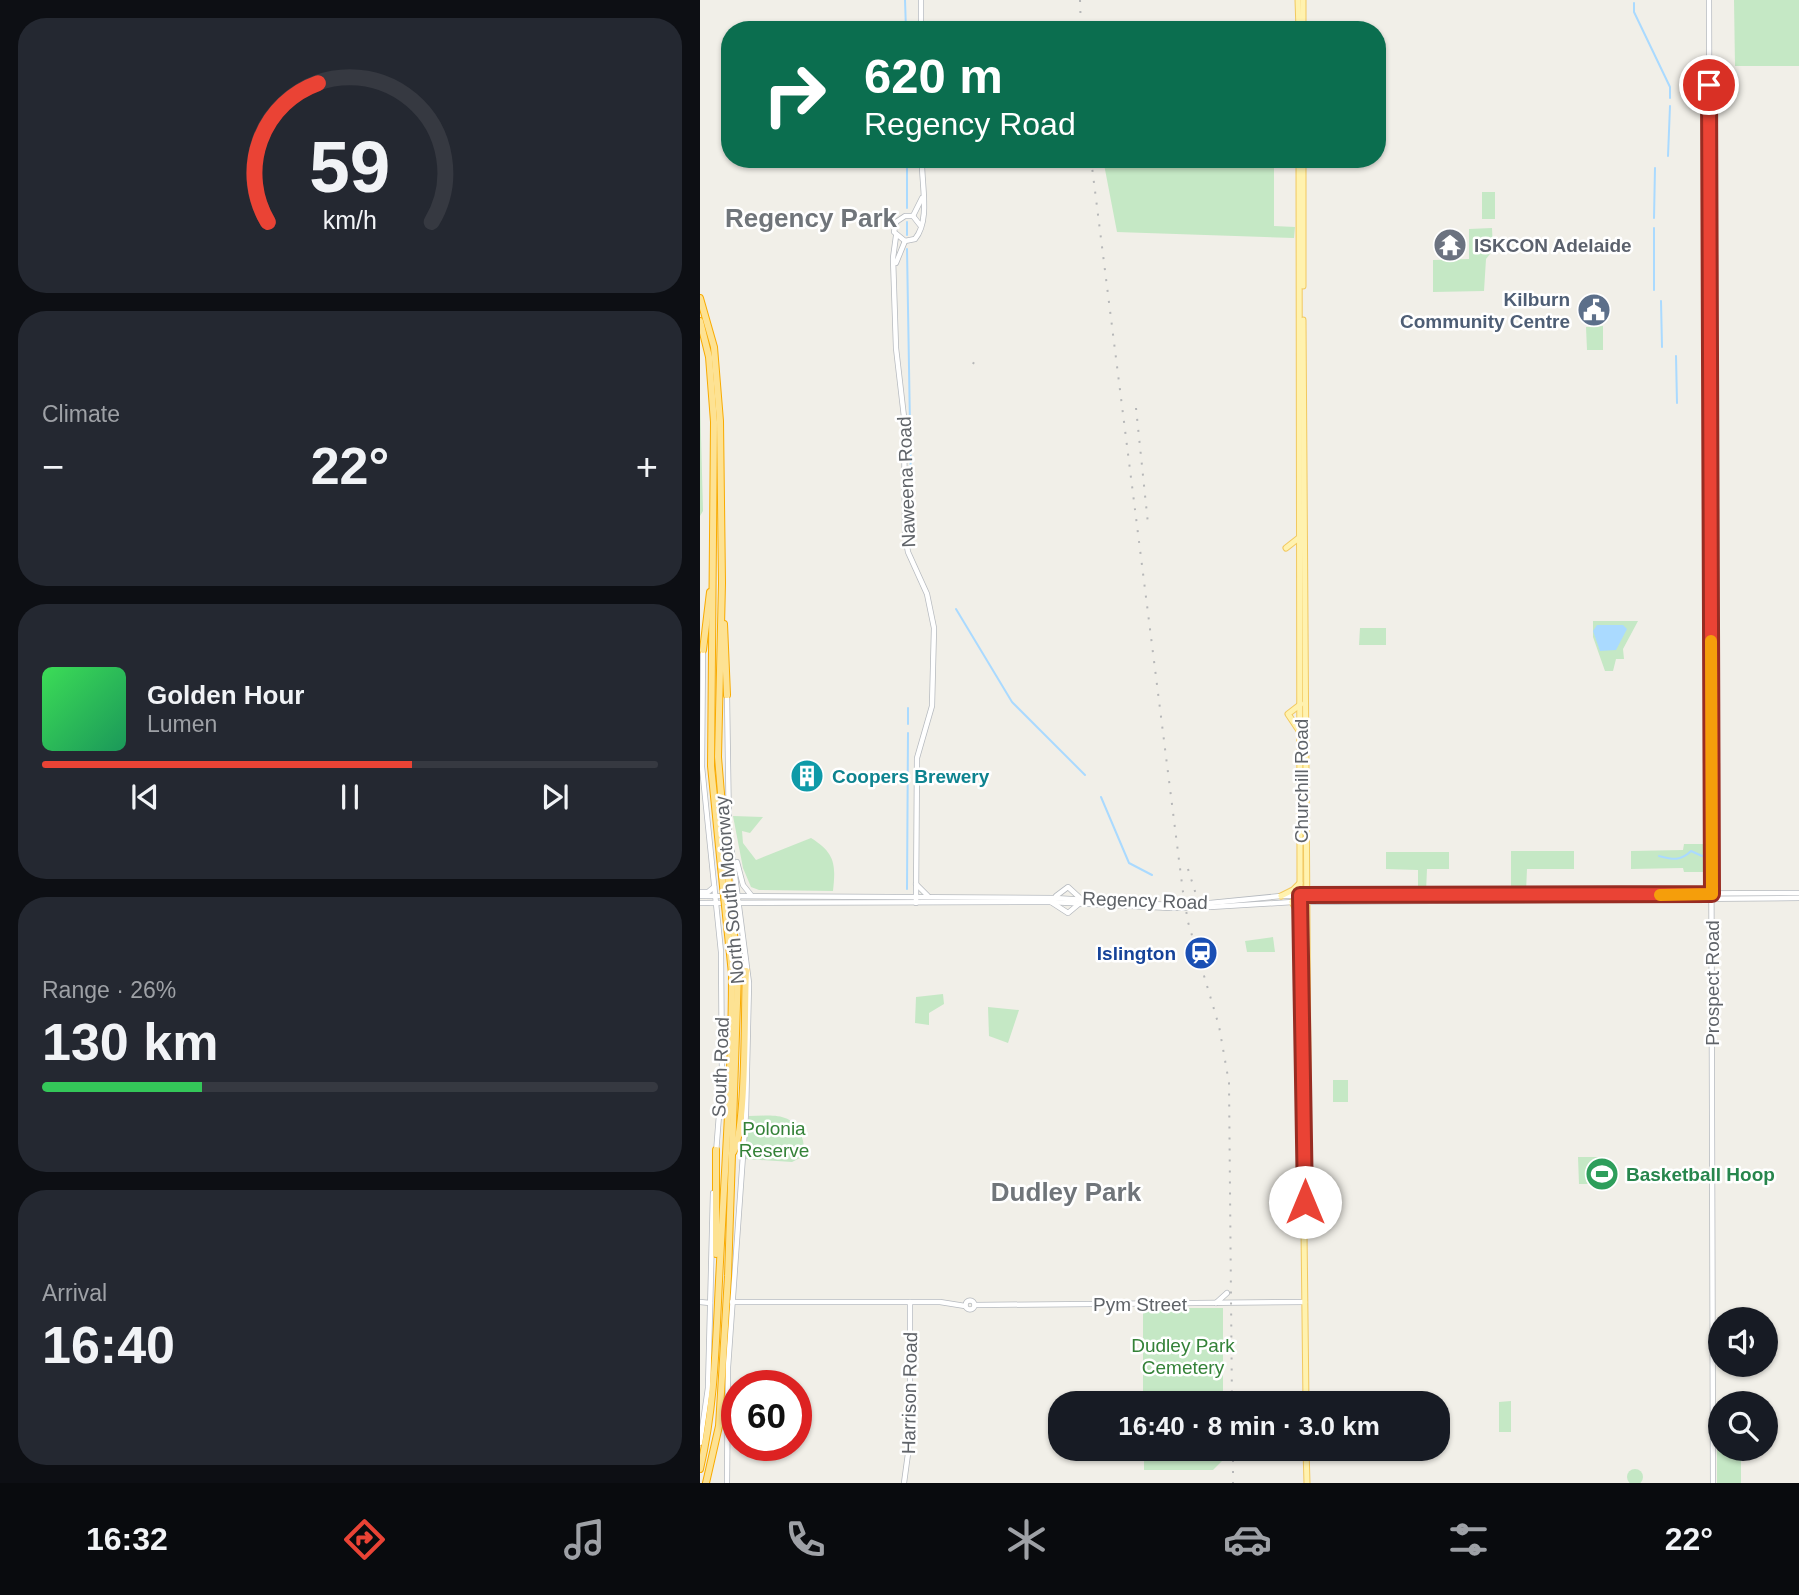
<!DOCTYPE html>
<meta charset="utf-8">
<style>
:root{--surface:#171b24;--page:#242831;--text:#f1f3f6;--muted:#9ea1a6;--line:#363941;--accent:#ea4335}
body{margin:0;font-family:Helvetica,sans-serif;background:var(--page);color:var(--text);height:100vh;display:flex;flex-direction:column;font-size:26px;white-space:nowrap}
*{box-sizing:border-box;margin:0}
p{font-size:23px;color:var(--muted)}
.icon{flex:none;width:38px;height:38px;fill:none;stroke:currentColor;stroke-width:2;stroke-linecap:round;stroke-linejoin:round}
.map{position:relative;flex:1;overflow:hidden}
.panel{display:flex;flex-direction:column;gap:18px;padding:18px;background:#0d0f14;width:700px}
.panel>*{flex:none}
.hud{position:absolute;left:21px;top:21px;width:665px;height:147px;border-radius:28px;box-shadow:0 2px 5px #0004;background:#0b6e4f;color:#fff;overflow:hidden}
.fabs{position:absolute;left:1008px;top:1307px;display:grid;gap:14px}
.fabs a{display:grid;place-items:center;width:70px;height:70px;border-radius:50%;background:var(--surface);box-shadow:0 2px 5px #0004;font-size:35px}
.speed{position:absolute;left:21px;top:1370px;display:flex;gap:14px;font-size:35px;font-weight:700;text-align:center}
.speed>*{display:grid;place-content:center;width:91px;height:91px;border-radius:50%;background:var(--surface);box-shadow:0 2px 5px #0004;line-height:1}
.speed .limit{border:10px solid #d22;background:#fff;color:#111}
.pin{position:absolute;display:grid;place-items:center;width:60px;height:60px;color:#fff;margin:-30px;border:4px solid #fff;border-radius:50%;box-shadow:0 2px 7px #0007}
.me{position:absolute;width:77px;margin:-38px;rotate:0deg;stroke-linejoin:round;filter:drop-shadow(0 0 5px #0008)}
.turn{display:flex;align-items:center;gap:24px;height:147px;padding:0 28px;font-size:32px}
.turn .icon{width:91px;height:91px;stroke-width:2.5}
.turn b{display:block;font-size:49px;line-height:60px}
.big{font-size:52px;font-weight:700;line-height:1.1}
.panel .tile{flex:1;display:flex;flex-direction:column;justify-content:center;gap:10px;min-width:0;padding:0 24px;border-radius:28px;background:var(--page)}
.panel .dial{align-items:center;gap:0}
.dial svg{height:182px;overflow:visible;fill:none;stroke:var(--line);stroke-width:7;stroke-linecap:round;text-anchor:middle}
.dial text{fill:var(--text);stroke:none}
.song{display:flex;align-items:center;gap:21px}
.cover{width:84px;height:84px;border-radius:10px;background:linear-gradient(135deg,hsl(130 70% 55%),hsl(150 70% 35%))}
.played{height:7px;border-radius:4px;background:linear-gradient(90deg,var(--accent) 60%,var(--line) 60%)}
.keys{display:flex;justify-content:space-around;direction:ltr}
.heat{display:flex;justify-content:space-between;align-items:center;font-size:38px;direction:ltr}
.charge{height:10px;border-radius:5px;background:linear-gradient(90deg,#34c759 26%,var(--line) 0)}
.trip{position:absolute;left:348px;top:1391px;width:402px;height:70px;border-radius:28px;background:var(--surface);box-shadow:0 2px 5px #0004;font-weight:700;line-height:70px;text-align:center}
.tab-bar{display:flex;height:112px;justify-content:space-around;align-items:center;background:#090b0e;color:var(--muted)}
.tab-bar .icon{width:49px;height:49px}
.tab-bar .active{color:var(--accent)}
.tab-bar b{font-size:32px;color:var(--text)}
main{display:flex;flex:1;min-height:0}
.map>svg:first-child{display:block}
</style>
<main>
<section class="panel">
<div class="tile dial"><svg viewBox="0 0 100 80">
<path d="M14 69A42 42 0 1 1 86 69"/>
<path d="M14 69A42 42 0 0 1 36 8" stroke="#ea4335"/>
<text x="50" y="56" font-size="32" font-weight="700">59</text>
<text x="50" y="72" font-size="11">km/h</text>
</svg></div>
<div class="tile"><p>Climate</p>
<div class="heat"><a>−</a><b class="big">22°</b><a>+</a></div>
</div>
<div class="tile">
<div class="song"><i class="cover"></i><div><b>Golden Hour</b><p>Lumen</p></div></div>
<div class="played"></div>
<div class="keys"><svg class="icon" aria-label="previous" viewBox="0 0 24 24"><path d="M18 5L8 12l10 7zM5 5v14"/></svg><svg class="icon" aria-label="pause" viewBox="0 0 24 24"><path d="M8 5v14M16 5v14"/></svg><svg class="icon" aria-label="next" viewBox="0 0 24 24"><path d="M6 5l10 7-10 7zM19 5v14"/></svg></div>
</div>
<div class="tile"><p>Range · 26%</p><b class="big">130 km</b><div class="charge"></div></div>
<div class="tile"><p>Arrival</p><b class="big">16:40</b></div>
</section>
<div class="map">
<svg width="1099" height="1483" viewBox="0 0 1099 1483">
<rect width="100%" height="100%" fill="#f1efe8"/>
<g fill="#c5e8c5">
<polygon points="1034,0 1099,0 1099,66 1035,66"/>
<polygon points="403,159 574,159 574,226 595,227 594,238 417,232"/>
<rect x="782" y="192" width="13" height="27"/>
<polygon points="792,228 793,250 786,259 784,291 733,292 733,260 769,259 769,229"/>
<polygon points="903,326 903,350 887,350 886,327"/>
<polygon points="0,398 3,511 0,516"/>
<polygon points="893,621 938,621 923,649 924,659 916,659 913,671 905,671 893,637"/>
<polygon points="660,628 686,628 686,645 659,645"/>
<path d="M33,816L63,817L50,833L42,831L43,843L56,860L111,838C135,853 136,864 133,891L59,890L51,887L43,868Z"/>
<polygon points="984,844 1006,844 1006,872 984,872 983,868 931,869 931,851 983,850"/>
<polygon points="811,851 874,851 874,869 827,869 826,892 811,892"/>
<polygon points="686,852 749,852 749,869 727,869 726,892 718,892 718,870 686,869"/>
<polygon points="573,937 575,952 547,952 545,941"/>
<polygon points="243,994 244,1004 229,1013 229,1025 215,1023 216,997"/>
<polygon points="288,1007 319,1010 308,1043 289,1036"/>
<rect x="633" y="1080" width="15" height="22"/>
<path d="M49,1116C70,1116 92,1111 101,1135C104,1142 105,1149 102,1157L92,1162L45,1159Z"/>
<polygon points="878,1157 906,1157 905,1184 879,1184"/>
<rect x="443" y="1308" width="80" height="95"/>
<polygon points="811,1401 811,1432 799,1432 799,1402"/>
<polygon points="1020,1436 1020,1449 1041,1449 1041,1483 1017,1483 1017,1439"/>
<polygon points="444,1449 524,1449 524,1459 513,1470 444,1470"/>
<circle cx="935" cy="1477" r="8"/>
</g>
<polygon fill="#aadaff" points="897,625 923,625 927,629 916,650 900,651 893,631"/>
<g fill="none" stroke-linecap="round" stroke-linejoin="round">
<g stroke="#aadaff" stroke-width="2">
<polyline points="205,0 206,30"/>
<polyline points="934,3 934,12 970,87 970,98"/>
<polyline points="968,156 970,106"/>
<polyline points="207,159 207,208"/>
<polyline points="954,218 955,168"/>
<polyline points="954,228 954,290"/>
<polyline points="207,235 207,222"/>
<polyline points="207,249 212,544"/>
<polyline points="961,301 962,347"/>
<polyline points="976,356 977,403"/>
<polyline points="256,609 312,702 385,775"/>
<polyline points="208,708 208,724"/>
<polyline points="401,797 429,863 452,875"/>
<path d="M959,856C971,859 980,862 991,851L1002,856"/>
<polyline points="207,889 208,733"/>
</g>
<defs>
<g id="secondary">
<polyline points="221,0 221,30"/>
<polyline points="1009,0 1013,1483"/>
<polyline points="1010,185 1011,215"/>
<polyline points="213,216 222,198"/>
<path d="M220,225L213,216H205L196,222L194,232L205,241L215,239C231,220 221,183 222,159"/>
<polyline points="196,236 193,258 196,348 204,417 205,535 208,552 227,594 234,628 232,706 217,758 216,903"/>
<polyline points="196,263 205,241"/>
<polyline points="3,650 2,767 21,952 22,1077 16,1153"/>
<polyline points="37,862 43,885 51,895"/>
<polyline points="216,884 228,896"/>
<polyline points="0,892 8,892 14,887"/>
<polyline points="0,896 354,898 470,905"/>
<polyline points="356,896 368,887 380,898"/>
<polyline points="351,902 368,913 380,903"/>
<polyline points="606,902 1099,898"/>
<polyline points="0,903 350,902 471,908"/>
<polyline points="510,903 581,896 1099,893"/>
<polyline points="510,907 593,902"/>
<circle cx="270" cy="1305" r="4.5"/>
<polyline points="0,1302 10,1303"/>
<polyline points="32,1302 240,1302 265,1306"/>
<polyline points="516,1303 527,1293"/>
<polyline points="275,1305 605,1302"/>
<polyline points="0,1443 8,1388 13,1193"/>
<polyline points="27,1483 28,1367 46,1113 49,983 29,830 27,695"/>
<polyline points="204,1483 210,1439 210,1302"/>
</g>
<g id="primary">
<polyline points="598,0 599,30"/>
<polyline points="603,0 603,30"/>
<polyline points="599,159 600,883 606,1404"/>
<polyline points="603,286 603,159"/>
<polyline points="603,320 608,1077"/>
<polyline points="586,548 600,537"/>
<polyline points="600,732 588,714 601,704"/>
<polyline points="581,896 593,890 600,883"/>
<polyline points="592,902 600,916"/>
<polyline points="606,1449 607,1483"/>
</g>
<g id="highway">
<polyline points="0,298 14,347 20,421 22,583 18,757 27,866"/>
<polyline points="0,321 9,357 14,422 11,766 21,867"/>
<polyline points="24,624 27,695"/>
<polyline points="3,650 10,592"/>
<polyline points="16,1150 16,1254"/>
<path d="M32,1154C47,1138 44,1002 46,971"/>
<path d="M0,1469C16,1401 16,1332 20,1262C25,1166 32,1070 32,974"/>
<polyline points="6,1483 19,1426 28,1276 38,973"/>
</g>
</defs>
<use href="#secondary" stroke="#b6babf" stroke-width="6"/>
<use href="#primary" stroke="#f2c960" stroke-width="7"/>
<use href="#highway" stroke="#f9ab00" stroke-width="8"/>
<use href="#secondary" stroke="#fff" stroke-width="4.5"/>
<use href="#primary" stroke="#fff2af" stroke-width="5"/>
<use href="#highway" stroke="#fde293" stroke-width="6"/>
<g stroke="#b6b7b8" stroke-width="2" stroke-dasharray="2 9" stroke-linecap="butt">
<polyline points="380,0 381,30"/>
<polyline points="391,159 483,892 488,922 519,1026 529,1083 532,1404"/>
<polyline points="273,364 277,356"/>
<polyline points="436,408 448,524"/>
<polyline points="488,869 499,904"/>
<polyline points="533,1449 533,1483"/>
</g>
<defs>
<g id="secondary-bridge">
<polyline points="470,905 510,903"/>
<polyline points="471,908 510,907"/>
</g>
<g id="highway-bridge">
<polyline points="27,866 38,973"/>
<polyline points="21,867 32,974"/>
</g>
</defs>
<use href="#secondary-bridge" stroke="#b6babf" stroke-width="6" stroke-linecap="butt"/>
<use href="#highway-bridge" stroke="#f9ab00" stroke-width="8" stroke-linecap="butt"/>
<use href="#secondary-bridge" stroke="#fff" stroke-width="4.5"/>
<use href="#highway-bridge" stroke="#fde293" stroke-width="6"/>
</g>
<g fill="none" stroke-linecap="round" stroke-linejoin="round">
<defs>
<polyline id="route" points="605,1202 600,895 1012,894 1009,85"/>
</defs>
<use href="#route" stroke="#982c22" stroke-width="18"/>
<use href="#route" stroke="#ea4335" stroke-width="12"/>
<polyline stroke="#f59e0b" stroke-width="12" points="960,895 1012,894 1011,641"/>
</g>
<defs>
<symbol id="temple-disc" viewBox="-11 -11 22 22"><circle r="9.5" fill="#6b7280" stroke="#fff"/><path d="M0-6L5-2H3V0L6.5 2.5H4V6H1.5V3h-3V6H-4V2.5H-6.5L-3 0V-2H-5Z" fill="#fff"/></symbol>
<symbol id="civic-disc" viewBox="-11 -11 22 22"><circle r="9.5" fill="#5c6f8a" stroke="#fff"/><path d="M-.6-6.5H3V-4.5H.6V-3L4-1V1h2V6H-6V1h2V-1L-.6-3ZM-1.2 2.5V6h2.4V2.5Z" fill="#fff"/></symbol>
<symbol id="building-disc" viewBox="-11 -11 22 22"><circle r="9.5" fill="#0f9aa8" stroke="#fff"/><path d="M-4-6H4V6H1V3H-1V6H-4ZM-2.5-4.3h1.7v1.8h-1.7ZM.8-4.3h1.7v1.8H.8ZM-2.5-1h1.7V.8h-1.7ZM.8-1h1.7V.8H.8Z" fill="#fff"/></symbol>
<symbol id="station-disc" viewBox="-11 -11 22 22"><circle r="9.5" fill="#1a4fb4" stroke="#fff"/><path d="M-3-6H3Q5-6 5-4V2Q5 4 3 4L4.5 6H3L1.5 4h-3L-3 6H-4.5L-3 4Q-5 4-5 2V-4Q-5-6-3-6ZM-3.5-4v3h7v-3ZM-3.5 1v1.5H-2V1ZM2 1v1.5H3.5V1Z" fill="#fff"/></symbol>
<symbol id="stadium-disc" viewBox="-11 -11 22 22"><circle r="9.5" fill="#2e9e5b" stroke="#fff"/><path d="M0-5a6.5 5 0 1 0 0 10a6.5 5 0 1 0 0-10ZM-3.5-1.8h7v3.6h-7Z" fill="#fff"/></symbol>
</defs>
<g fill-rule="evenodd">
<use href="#temple-disc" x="731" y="226" width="38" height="38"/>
<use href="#civic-disc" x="875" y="291" width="38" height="38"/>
<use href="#building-disc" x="88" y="757" width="38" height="38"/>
<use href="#station-disc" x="482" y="934" width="38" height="38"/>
<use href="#stadium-disc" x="883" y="1155" width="38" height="38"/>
</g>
<g text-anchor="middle" stroke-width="5" stroke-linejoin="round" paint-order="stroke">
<g font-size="19" font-weight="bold" fill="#5b616d" stroke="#fff" text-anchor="start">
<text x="774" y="252">ISKCON Adelaide</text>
</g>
<g font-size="19" font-weight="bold" fill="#4e5e75" stroke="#fff" text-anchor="end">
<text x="870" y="306">Kilburn<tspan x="870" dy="22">Community Centre</tspan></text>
</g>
<g font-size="19" fill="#5f6368" stroke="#fff">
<text transform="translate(206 482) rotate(-92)" y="7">Naweena Road</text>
<text transform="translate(601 781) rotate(-90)" y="7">Churchill Road</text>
<text transform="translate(29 890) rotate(-95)" y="7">North South Motorway</text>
<text transform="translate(445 900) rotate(2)" y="7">Regency Road</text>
<text transform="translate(1012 983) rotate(-90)" y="7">Prospect Road</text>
<text transform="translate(20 1067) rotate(-88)" y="7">South Road</text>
<text x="440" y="1311">Pym Street</text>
<text transform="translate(209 1393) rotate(-89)" y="7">Harrison Road</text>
</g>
<g font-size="19" font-weight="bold" fill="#0d838f" stroke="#fff" text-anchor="start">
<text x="132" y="783">Coopers Brewery</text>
</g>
<g font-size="19" font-weight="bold" fill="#164399" stroke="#fff" text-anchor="end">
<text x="476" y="960">Islington</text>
</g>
<g font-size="19" fill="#348238" stroke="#fff">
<text x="74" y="1135">Polonia<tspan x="74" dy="22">Reserve</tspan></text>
<text x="483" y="1352">Dudley Park<tspan x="483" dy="22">Cemetery</tspan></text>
</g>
<g font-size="19" font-weight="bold" fill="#27864d" stroke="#fff" text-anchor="start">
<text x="926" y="1181">Basketball Hoop</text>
</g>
<g font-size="26" font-weight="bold" fill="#70757a" stroke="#fff">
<text x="111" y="227">Regency Park</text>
<text x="366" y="1201">Dudley Park</text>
</g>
</g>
</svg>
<div class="fabs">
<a><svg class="icon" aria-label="sound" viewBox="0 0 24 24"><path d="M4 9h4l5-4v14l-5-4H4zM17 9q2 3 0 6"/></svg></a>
<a><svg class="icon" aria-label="search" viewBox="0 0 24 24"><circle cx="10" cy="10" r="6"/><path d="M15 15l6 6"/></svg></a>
</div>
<div class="speed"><div class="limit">60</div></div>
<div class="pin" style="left:1009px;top:85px;background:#d93025"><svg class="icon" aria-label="arrive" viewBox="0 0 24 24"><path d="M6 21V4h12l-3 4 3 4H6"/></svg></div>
<svg class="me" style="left:605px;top:1202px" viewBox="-20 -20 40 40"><circle r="19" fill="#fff"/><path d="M0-13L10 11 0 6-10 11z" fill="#ea4335"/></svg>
<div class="trip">16:40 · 8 min · 3.0 km</div>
<div class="hud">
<div class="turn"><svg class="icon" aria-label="right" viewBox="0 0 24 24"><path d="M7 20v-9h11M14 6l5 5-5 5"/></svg><div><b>620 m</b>Regency Road</div></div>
</div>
</div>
</main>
<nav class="tab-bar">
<b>16:32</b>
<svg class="icon active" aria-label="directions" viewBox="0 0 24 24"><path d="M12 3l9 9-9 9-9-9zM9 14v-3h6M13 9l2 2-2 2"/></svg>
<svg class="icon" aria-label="music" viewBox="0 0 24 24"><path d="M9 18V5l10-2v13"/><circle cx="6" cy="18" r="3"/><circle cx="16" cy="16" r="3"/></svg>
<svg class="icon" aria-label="phone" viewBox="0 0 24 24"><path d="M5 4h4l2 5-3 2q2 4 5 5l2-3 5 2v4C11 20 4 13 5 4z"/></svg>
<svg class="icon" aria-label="climate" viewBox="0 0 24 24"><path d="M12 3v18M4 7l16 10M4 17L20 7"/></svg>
<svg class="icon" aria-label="car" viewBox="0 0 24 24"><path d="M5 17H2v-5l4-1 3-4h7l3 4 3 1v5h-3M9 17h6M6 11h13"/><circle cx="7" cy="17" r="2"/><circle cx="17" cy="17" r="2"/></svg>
<svg class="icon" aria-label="filters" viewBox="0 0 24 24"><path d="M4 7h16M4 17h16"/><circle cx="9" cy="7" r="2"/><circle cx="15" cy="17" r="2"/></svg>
<b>22°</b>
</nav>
